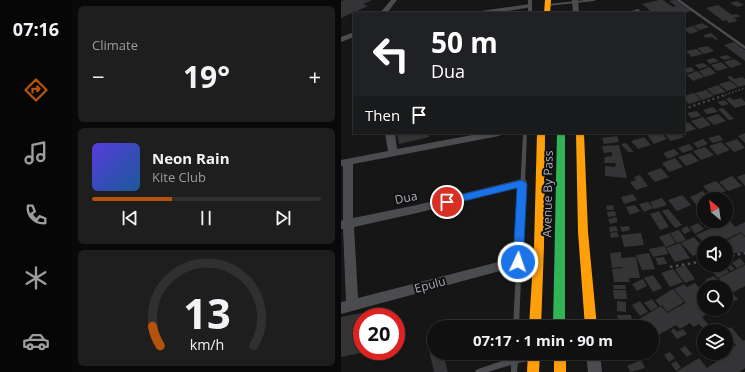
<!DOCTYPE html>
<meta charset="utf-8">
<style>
:root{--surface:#101010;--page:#1e1e1e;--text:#f1f3f6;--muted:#9c9d9f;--line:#303030;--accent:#b45309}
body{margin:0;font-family:"Open Sans",sans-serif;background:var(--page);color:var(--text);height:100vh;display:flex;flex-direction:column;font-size:15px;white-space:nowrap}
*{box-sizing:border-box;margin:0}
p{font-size:13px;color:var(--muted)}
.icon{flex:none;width:22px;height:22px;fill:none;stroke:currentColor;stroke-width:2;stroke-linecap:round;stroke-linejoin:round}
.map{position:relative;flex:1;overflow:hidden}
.details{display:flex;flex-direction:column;gap:6px;padding:6px;background:#090909;width:269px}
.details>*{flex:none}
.banner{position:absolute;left:12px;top:12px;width:332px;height:122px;border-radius:0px;box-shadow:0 1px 3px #0004,0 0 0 1px var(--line);background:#202124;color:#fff;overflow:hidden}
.needle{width:26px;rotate:331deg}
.fabs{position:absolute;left:356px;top:192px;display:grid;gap:8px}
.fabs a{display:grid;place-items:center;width:36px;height:36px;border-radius:50%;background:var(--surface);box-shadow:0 1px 3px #0004,0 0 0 1px var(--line);font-size:20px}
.speed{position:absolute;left:12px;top:308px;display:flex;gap:8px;font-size:20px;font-weight:700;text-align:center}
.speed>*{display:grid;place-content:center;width:52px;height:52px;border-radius:50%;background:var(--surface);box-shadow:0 1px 3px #0004,0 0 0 1px var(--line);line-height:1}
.speed .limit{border:6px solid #d22;background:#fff;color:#111}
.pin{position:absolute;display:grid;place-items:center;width:34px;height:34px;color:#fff;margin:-17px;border:2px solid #fff;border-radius:50%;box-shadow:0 1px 4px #0007}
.me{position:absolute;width:44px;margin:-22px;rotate:3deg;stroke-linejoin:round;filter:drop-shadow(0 0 3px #0008)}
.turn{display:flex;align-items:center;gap:14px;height:84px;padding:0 12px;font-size:18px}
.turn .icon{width:52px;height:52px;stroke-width:2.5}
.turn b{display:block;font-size:28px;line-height:34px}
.then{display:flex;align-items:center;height:38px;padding:0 12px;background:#0003;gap:8px;font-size:15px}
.big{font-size:30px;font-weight:700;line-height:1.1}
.details .card{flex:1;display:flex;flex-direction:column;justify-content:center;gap:6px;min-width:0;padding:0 14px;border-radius:6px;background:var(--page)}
.details .dial{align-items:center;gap:0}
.dial svg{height:104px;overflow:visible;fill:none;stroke:var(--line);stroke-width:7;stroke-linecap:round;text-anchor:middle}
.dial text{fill:var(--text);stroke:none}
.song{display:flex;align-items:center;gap:12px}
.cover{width:48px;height:48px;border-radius:6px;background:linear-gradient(135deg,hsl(250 70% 55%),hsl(210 70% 35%))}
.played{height:4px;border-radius:2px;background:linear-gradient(90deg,var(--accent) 35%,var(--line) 35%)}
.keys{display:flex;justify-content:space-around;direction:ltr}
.heat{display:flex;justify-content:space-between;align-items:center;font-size:22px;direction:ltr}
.trip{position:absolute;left:86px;top:320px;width:232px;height:40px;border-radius:20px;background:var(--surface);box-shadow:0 1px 3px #0004,0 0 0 1px var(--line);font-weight:700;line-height:40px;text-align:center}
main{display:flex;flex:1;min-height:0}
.tab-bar{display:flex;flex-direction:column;width:72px;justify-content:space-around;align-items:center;background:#060606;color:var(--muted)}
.tab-bar .icon{width:28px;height:28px}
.tab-bar .current{color:var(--accent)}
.tab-bar b{font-size:18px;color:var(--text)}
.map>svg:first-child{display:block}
</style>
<main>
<nav class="tab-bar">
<b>07:16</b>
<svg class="icon current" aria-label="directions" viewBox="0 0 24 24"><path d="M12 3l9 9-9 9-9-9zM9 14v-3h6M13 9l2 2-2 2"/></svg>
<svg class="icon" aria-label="music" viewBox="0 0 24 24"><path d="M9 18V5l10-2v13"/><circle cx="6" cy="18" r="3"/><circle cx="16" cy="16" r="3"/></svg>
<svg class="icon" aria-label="phone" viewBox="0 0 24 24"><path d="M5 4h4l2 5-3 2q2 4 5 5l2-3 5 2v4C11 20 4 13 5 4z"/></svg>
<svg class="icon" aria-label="climate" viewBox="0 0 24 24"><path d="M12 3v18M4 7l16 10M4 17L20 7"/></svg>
<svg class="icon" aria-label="car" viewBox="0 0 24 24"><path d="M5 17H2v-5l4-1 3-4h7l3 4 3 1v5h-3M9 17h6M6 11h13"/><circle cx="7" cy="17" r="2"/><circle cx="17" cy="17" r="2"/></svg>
</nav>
<section class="details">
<div class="card"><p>Climate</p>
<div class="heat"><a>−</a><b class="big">19°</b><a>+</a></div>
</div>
<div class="card">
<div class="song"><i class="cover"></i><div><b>Neon Rain</b><p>Kite Club</p></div></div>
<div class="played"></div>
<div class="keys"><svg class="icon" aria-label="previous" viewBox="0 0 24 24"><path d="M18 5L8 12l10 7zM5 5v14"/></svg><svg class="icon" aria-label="pause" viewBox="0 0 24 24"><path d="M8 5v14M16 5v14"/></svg><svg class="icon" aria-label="next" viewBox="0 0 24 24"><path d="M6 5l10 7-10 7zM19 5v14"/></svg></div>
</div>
<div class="card dial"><svg viewBox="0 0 100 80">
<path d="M14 69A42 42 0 1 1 86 69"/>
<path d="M14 69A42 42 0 0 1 8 54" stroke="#b45309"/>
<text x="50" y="56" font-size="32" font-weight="700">13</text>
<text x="50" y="72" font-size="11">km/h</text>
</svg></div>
</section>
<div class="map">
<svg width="404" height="372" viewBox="0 0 404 372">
<rect width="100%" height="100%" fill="#161616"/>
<g fill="#343436">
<polygon points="4,0 31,0 22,4 27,6 0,18 0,1"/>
<polygon points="318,0 322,0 332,7 335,6 328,1 334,0 350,11 344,13 312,13 301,4"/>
<polygon points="396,1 403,5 396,7 389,3"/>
<polygon points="377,5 391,15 395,14 400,16 393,18 397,21 388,23 385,20 382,21 365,8"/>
<polygon points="361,23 368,27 359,30 352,26"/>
<polygon points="351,26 358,31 349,34 343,29"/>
<polygon points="370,33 377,39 375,40 371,37 365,38 362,35"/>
<polygon points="393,42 404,50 404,61 383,45"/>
<polygon points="367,46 373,51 363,54 356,48"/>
<polygon points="355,49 362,54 351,57 345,51"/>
<polygon points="386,55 391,58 383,60 378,57"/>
<polygon points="373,58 378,61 369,64 365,60"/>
<polygon points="393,59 401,64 390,68 383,62"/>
<polygon points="380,62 387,68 376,71 370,65"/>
<polygon points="362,63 367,66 358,69 354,65"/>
<polygon points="350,67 354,71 345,73 343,71 343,69"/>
<polygon points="368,67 375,73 364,77 358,71"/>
<polygon points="356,71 363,77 352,81 346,75"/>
<polygon points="390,76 393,79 401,77 404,79 404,85 398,87 386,77"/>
<polygon points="389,81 397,87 386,91 378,84"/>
<polygon points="377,85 385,92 373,95 366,89"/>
<polygon points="365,90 373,96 361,100 354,93"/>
<polygon points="353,93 360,100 348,104 343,99 343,96"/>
<polygon points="389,97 392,100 400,98 404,102 404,105 394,108 385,99"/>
<polygon points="383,100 388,104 381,106 376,102"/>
<polygon points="372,107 377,112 366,114 362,110"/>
<polygon points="382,108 393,119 388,120 377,109"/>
<polygon points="356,111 360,116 350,118 346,113"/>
<polygon points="377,114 385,121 373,125 365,118"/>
<polygon points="362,117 370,125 358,129 350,121"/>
<polygon points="347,122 355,129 343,133 343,123"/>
<polygon points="56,133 87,133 88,137 58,144"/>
<polygon points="313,133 320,133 326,139 313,144 306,135"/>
<polygon points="322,133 339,133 343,137 330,141"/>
<polygon points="404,133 404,143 397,136"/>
<polygon points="378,135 382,140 372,143 367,138"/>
<polygon points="276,136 278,142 263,144 261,138"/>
<polygon points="303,137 310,145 297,149 290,141"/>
<polygon points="362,139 367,144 357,148 352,143"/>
<polygon points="396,139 404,148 393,152 384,143"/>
<polygon points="380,142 389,150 376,155 368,146"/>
<polygon points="285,143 293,152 287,152 280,144"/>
<polygon points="348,144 353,149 342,153 337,148"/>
<polygon points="278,145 286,178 264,176 264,166 274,167 275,163 263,163 264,157 271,156 271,152 263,153 261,146"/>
<polygon points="364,147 373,155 360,160 352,151"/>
<polygon points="333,149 338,154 327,159 322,153"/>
<polygon points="350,153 358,161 345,166 337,157"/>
<polygon points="334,158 342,167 328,172 321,163"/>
<polygon points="320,168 328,177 314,182 306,173"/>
<polygon points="404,174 404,186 396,177"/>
<polygon points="299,175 307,186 295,190 289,182 295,180 293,177"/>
<polygon points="391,176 401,186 387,191 378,182"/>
<polygon points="375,181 385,191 371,196 362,186"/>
<polygon points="362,191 369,199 363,199 363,205 357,207 349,197"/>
<polygon points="292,194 296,200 283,204 280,197"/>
<polygon points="341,195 350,205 336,211 327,200"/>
<polygon points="321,198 326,205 313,209 309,202"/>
<polygon points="307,202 312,208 303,212 298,204"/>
<polygon points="272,205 273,210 266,210 265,206"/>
<polygon points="294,205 299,211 289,215 285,207"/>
<polygon points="327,209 341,225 334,228 321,211"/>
<polygon points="274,211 275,216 267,217 266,212"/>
<polygon points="318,211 323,219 314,222 309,214"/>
<polygon points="276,217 276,222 269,224 267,219"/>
<polygon points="323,219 328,227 319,230 314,222"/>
<polygon points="363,219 363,221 374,221 376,224 364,227 359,220"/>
<polygon points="388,220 394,227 404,222 404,236 400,232 377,243 363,243 355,235"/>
<polygon points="357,223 363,229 354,234 349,227"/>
<polygon points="275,226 277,231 269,232 268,227"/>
<polygon points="288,226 289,230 281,232 279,227"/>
<polygon points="346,226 350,231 343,234 340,229"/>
<polygon points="338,230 345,240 336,243 329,233"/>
<polygon points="276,232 278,237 270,238 269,233"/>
<polygon points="300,233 303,245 283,247 280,235"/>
<polygon points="328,233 335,243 325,247 318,237"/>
<polygon points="400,233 404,237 404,252 385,254 385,243 381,243"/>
<polygon points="353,237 363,249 363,251 352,256 340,243"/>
<polygon points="339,243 349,258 334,262 325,248"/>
<polygon points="324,246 327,254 312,257 308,249"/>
<polygon points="280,252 280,258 295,257 299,278 288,278 289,282 273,282 271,269 282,268 282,267 271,268 269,253"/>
<polygon points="308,253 314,269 301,270 295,255"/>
<polygon points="323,257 326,264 317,265 314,258"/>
<polygon points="399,258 404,264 396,268 391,263"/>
<polygon points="386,261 394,269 390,271 384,265"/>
<polygon points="344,265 354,279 344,283 334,269"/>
<polygon points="368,265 382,265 388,272 377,278 366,266"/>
<polygon points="404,265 404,286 391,293 397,299 385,306 385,287 377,287 383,284 378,278"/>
<polygon points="332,269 342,282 329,287 320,273"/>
<polygon points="312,275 321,288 312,292 303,278"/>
<polygon points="373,276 380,284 375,287 370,287 364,280"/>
<polygon points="302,279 306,286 296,291 291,284"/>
<polygon points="354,283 363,293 363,309 374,309 361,317 367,324 362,328 358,324 352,327 349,323 339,329 335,325 312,338 311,327 304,327 298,319 320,306 326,313 346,302 344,302 333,289 343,284 346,287"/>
<polygon points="272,285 284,285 285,289 273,289"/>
<polygon points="332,289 343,302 326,312 321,305 319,306 314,300"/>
<polygon points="272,290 285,290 286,299 273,299"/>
<polygon points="311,299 317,307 310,311 303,303"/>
<polygon points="276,301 285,302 285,312 276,311"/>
<polygon points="299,301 307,312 299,316 291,305"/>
<polygon points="21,313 20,353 0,357 0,317"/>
<polygon points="276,315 290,315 292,327 278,327"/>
<polygon points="390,327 402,341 404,340 404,368 399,372 335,372 358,358 366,368 385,355 384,353 395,345 385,331 383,331"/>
<polygon points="333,328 336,332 342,329 346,334 336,339 330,331"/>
<polygon points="93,333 93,353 102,353 107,372 93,372 85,336"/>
<polygon points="344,346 351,354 346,357 339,349"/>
<polygon points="329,352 334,358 328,362 323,355"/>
<polygon points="280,353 304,353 306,358 282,360"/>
<polygon points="300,360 304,368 290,372 286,366"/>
<polygon points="335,361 340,367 335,371 330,364"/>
</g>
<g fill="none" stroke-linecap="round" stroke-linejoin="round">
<polyline stroke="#4c4d51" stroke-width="1.5" stroke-dasharray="1.5 2" stroke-linecap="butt" points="381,96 404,88"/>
<polyline stroke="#4c4d51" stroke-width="2" stroke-dasharray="2 3" stroke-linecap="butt" points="343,109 384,95"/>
<g stroke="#4c4d51" stroke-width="2.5" stroke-dasharray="2.5 3.5" stroke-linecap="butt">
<polyline points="385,257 404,253"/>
<polyline points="329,267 363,261"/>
</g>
<g fill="#4b4c4f" fill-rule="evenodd">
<rect x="187" y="0" width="4" height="13"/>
<polygon points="244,0 255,0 253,1 207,6 205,5 207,4"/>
<polygon points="335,0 339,0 404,46 404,49"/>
<polygon points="297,9 299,10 298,11 290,13 284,13"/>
<polygon points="182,133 186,133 178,327 172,327"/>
<polygon points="171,353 177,353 177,356 186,356 188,357 189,359 188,361 177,363 176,372 170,372 170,365 147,372 134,372 135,370 137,369 170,358"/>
</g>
<g fill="#4b4c4f" fill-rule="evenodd">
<polygon points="50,0 56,0 46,13 39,13"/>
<polygon points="231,0 237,0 238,13 232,13"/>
<polygon points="189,4 191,5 191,7 154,13 137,13 140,11"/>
<polygon points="13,32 13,37 0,42 0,37"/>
<polygon points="44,133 54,133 56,149 142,133 163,133 158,136 12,164 12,218 76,205 181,179 185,180 186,183 185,186 181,187 76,213 13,227 17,298 177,257 181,259 183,262 181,265 0,314 0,302 5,301 2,229 0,229 0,221 2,220 2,166 0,166 0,160 47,151"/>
<polygon points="245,353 259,353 261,372 247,372"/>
</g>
<polygon fill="#30b455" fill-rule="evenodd" points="216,133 224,133 224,327 212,327"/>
<g fill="#ff9f0a" fill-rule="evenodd">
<polygon points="204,0 210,0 209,13 203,13"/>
<polygon points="196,133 204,133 203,246 200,327 188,327 193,246"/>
<polygon points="235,133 243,133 247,232 256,327 244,327 237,232"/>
<polygon points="187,353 199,353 198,372 186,372"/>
<rect x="213" y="353" width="12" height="19"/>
</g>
</g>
<polygon fill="#1a73e8" stroke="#114b97" points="181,180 186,184 182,262 181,265 177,266 174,265 172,262 176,188 106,205 102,202 106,198"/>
<g text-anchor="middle" stroke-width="4" stroke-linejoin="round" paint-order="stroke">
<g font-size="12" fill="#a8acb7" stroke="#101012">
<text transform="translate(207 194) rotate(-89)" y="4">Avenue By Pass</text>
<text transform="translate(65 198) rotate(-12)" y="4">Dua</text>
<text transform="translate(89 285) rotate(-15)" y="4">Epulu</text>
</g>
</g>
</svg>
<div class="fabs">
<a><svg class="needle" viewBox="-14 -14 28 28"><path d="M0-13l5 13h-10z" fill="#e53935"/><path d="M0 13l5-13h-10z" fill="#9c9d9f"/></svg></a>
<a><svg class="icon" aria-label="sound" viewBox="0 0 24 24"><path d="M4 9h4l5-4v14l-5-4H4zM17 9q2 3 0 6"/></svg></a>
<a><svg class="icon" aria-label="search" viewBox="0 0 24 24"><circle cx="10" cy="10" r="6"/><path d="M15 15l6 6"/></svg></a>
<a><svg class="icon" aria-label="layers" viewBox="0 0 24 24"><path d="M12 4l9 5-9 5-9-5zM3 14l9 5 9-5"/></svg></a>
</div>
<div class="speed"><div class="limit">20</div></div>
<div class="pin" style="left:106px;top:202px;background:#d93025"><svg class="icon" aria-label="arrive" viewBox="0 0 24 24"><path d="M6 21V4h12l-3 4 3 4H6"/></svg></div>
<svg class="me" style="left:177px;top:262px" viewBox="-20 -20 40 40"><circle r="17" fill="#1a73e8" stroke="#fff" stroke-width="3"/><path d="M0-11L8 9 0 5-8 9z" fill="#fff"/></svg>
<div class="trip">07:17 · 1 min · 90 m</div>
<div class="banner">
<div class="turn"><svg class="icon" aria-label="left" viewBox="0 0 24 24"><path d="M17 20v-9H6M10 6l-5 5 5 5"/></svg><div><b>50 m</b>Dua</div></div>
<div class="then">Then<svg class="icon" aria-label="arrive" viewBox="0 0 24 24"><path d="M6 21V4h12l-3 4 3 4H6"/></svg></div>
</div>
</div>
</main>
